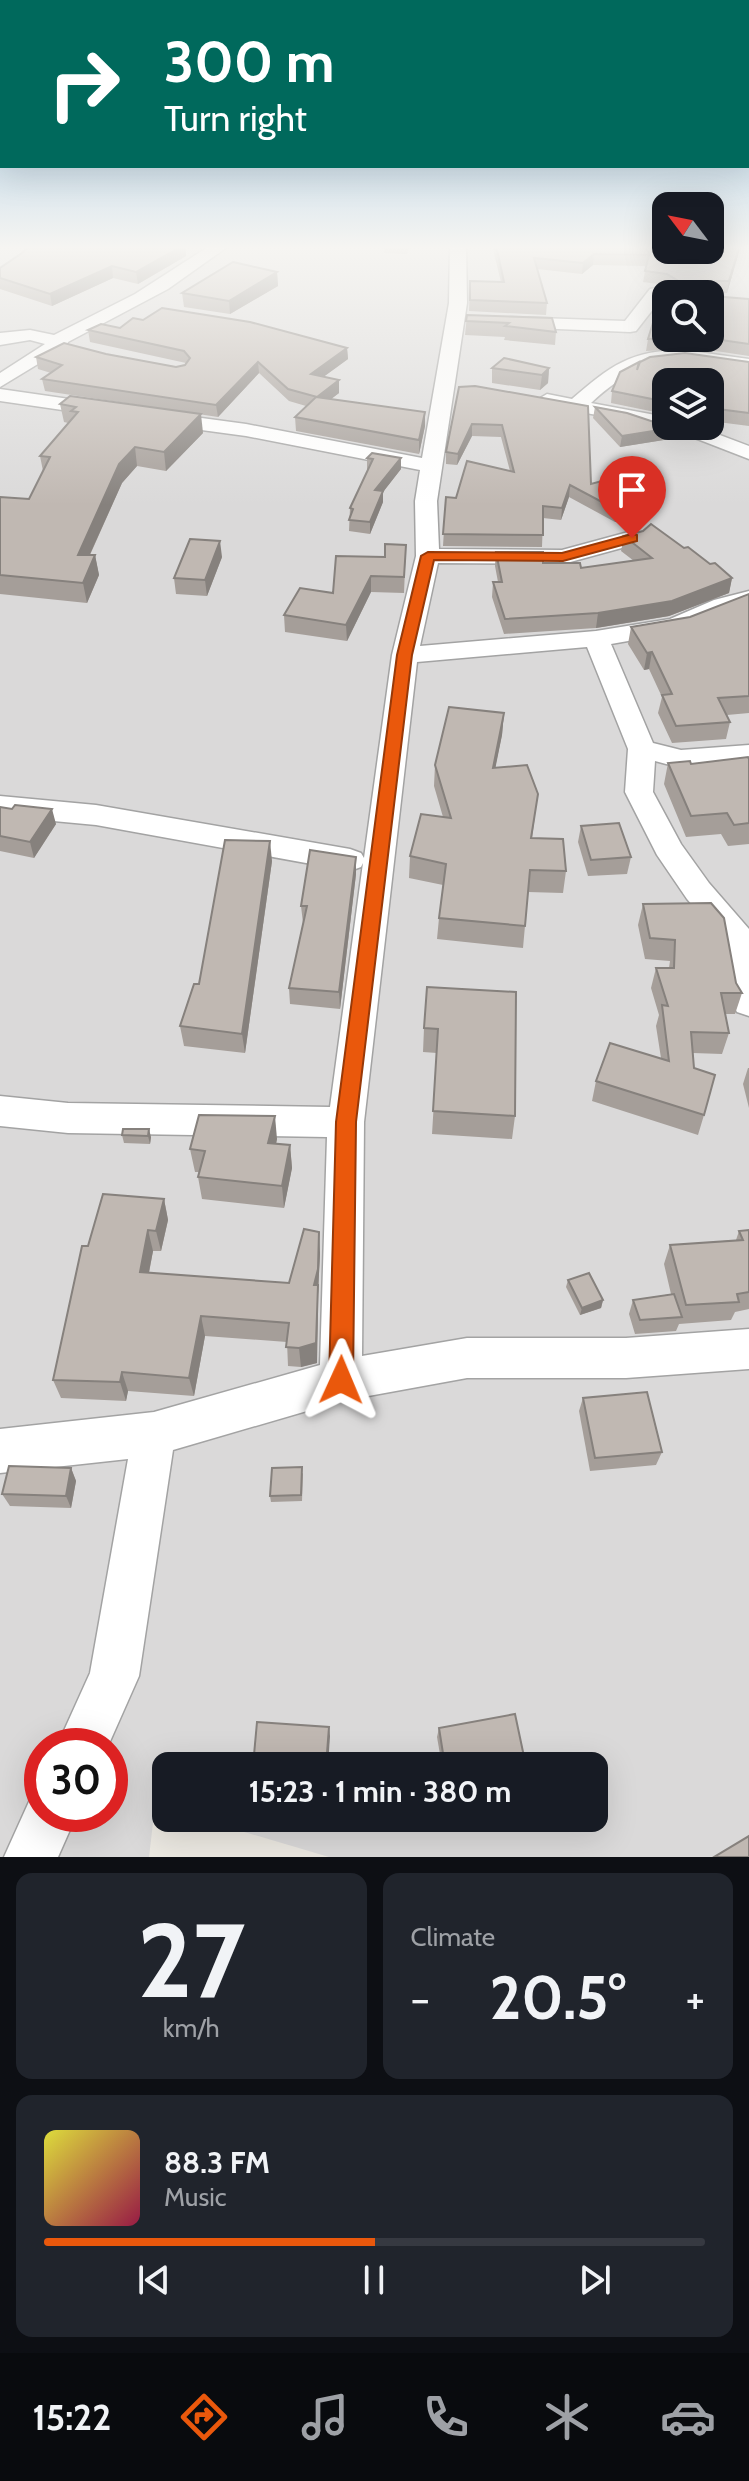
<!DOCTYPE html>
<meta charset="utf-8">
<style>
:root{--surface:#171b24;--page:#20242c;--text:#f1f3f6;--muted:#9ea1a6;--line:#363941;--accent:#ea580c}
body{margin:0;font-family:Cabin,sans-serif;background:var(--page);color:var(--text);height:100vh;display:flex;flex-direction:column;font-size:30px;white-space:nowrap}
*{box-sizing:border-box;margin:0}
p{font-size:26px;color:var(--muted)}
.icon{flex:none;width:44px;height:44px;fill:none;stroke:currentColor;stroke-width:2;stroke-linecap:round;stroke-linejoin:round}
.map{position:relative;height:1857px;overflow:hidden}
.side{display:flex;flex-direction:column;gap:16px;padding:16px;background:#0d0f14;flex:1}
.side>*{flex:none}
.top-card{position:absolute;left:0px;top:0px;width:750px;height:168px;box-shadow:0 8px 32px #0002;background:#00695c;color:#fff;overflow:hidden}
.needle{width:52px;rotate:302deg}
.controls{position:absolute;left:652px;top:192px;display:grid;gap:16px}
.controls a{display:grid;place-items:center;width:72px;height:72px;border-radius:16px;background:var(--surface);box-shadow:0 8px 32px #0002;font-size:40px}
.speed{position:absolute;left:24px;top:1728px;display:flex;gap:16px;font-size:40px;font-weight:700;text-align:center}
.speed>*{display:grid;place-content:center;width:104px;height:104px;border-radius:50%;background:var(--surface);box-shadow:0 8px 32px #0002;line-height:1}
.speed .limit{border:12px solid #d22;background:#fff;color:#111}
.pin{position:absolute;display:grid;place-items:center;width:68px;height:68px;color:#fff;margin:-82px -34px;border-radius:50% 50% 50% 0;rotate:-45deg;box-shadow:0 0 8px #0007}
.pin .icon{rotate:45deg}
.me{position:absolute;width:88px;margin:-44px;rotate:1deg;stroke-linejoin:round;filter:drop-shadow(0 0 6px #0008)}
.turn{display:flex;align-items:center;gap:28px;height:168px;padding:0 32px;font-size:36px}
.turn .icon{width:104px;height:104px;stroke-width:2.5}
.turn b{display:block;font-size:56px;line-height:68px}
.big{font-size:60px;font-weight:800;line-height:1.1}
.side .tile{flex:1;display:flex;flex-direction:column;justify-content:center;gap:12px;min-width:0;padding:0 28px;border-radius:16px;background:var(--page)}
.side .dial{align-items:center;gap:0}
.dial b{font-size:104px;line-height:1}
.song{display:flex;align-items:center;gap:24px}
.cover{width:96px;height:96px;border-radius:12px;background:linear-gradient(135deg,hsl(60 70% 55%),hsl(340 70% 35%))}
.played{height:8px;border-radius:4px;background:linear-gradient(90deg,var(--accent) 50%,var(--line) 50%)}
.keys{display:flex;justify-content:space-around;direction:ltr}
.heat{display:flex;justify-content:space-between;align-items:center;font-size:44px;direction:ltr}
.side .tiles{flex:1;display:grid;gap:16px;grid-template-columns:1fr 1fr}
.tile:last-child{grid-column:span 2}
.trip{position:absolute;left:152px;top:1752px;width:456px;height:80px;border-radius:16px;background:var(--surface);box-shadow:0 8px 32px #0002;font-weight:800;line-height:80px;text-align:center}
.tabs{display:flex;height:128px;justify-content:space-around;align-items:center;background:#090b0e;color:var(--muted)}
.tabs .icon{width:56px;height:56px}
.tabs .selected{color:var(--accent)}
.tabs b{font-size:36px;color:var(--text)}
.map>svg:first-child{display:block}
</style>
<div class="map">
<svg width="749" height="1857" viewBox="0 0 749 1857">
<rect width="100%" height="100%" fill="#ece9e2"/>
<path fill="#dad9d9" fill-rule="evenodd" d="M0,245H666V250H710V245H749V1857H329L197,1818H594V1766H166V1809L155,1806L149,1857H0ZM666,294H710V338H666ZM666,382H710V426H666ZM42,1746H110V1814H42Z"/>
<g fill="none" stroke-linecap="round" stroke-linejoin="round">
<defs>
<g id="minor">
<polygon points="211,245 230,245 168,289 68,342 66,347 0,387 0,373 45,344 30,340 0,345 0,333 30,330 54,335 135,294"/>
<polygon points="450,245 466,245 467,303 437,501 439,549 562,550 632,531 640,533 644,538 640,543 563,564 438,563 420,646 596,631 670,619 714,600 749,591 749,606 685,631 611,644 653,743 681,750 749,745 749,763 681,768 655,761 653,792 681,844 709,883 749,929 749,1016 737,1012 732,1003 721,938 687,899 657,855 625,792 628,749 587,647 417,662 364,1122 362,1356 467,1338 626,1338 749,1329 749,1369 626,1378 467,1378 341,1401 173,1450 139,1676 108,1746 57,1746 90,1673 128,1459 0,1473 0,1429 154,1412 320,1365 327,1137 68,1133 0,1126 0,1096 68,1103 330,1107 363,863 361,867 350,871 96,825 0,816 0,796 96,805 350,849 361,853 364,858 392,655 416,556 415,501 420,470 246,436 157,424 147,418 157,412 246,424 422,458 449,303"/>
<polygon points="656,288 672,290 675,294 666,294 666,299 661,299 636,331 630,332 510,327 501,322 510,317 625,321 650,289"/>
<path d="M683,350L749,359V371C677,359 648,350 591,403L666,417V426H696L749,446V459L669,428L547,406L537,400L547,394L572,399C610,366 631,350 683,350Z"/>
<polygon points="0,389 104,404 114,410 104,416 0,401"/>
<polygon points="42,1792 42,1814 77,1814 58,1857 4,1857 32,1795"/>
</g>
</defs>
<use href="#minor" stroke="#a3a3a3" stroke-width="3"/>
<use href="#minor" fill="#fff" fill-rule="evenodd"/>
</g>
<g fill="#a59e99" fill-rule="evenodd">
<polygon points="30,245 185,245 186,256 138,284 113,278 52,306 0,289 0,268 22,253"/>
<polygon points="370,245 410,245 407,254 384,253 384,247"/>
<path d="M492,245H644L650,255L741,245L727,293L711,292L712,296L749,299V356L696,348L646,351L648,339L670,288L665,285L643,282L646,266L593,265L582,274L537,269L547,303L546,315L469,311L470,281L501,282ZM710,294V338H666Z"/>
<polygon points="277,272 278,286 230,314 184,307 182,293"/>
<polygon points="467,315 556,332 555,345 504,340 505,337 465,335"/>
<polygon points="120,328 347,348 348,359 323,377 339,393 331,399 425,412 425,426 419,454 296,431 295,417 306,406 289,401 259,373 218,417 45,391 42,379 51,373 38,369 36,357 106,354 176,367 185,365 186,363 90,342 88,330"/>
<polygon points="749,362 749,426 710,421 710,382 666,382 660,413 611,403 612,391 620,372"/>
<polygon points="492,368 549,368 548,383 540,390 492,383"/>
<polygon points="459,387 591,484 642,497 640,509 615,522 569,497 561,520 543,518 542,547 443,546 446,497 456,498 510,471 501,437 472,436 457,465 446,464 446,452"/>
<polygon points="60,404 203,433 166,471 137,466 122,483 90,555 95,555 99,575 87,603 0,594 0,497 29,499 43,471 40,456 68,423 64,422"/>
<polygon points="595,407 672,428 670,439 620,447 593,418"/>
<polygon points="367,458 401,458 401,469 383,492 383,502 370,534 349,531 350,508 368,470 367,469"/>
<polygon points="624,536 684,548 732,578 729,593 669,616 596,628 504,634 492,597 493,582 498,582 495,566 496,552 543,563 581,568 634,561 621,551"/>
<polygon points="406,545 404,593 371,592 347,641 285,632 284,615 333,593 385,557"/>
<polygon points="222,557 207,596 176,594 174,578"/>
<polygon points="749,594 749,713 727,715 730,722 726,739 672,743 658,713 662,697 649,669 644,670 628,644 631,627 690,617"/>
<polygon points="504,713 502,735 495,768 535,816 532,838 566,871 563,893 528,892 523,948 437,939 439,918 443,885 409,878 410,856 443,817 434,786 435,765"/>
<polygon points="749,759 749,844 728,846 721,834 686,837 664,784 668,763 691,764"/>
<polygon points="0,807 56,824 34,858 0,851"/>
<polygon points="581,826 631,857 627,874 588,876 578,842"/>
<polygon points="356,857 356,874 340,1009 290,1004 289,988 303,923 301,906"/>
<polygon points="272,861 245,1053 184,1046 180,1026"/>
<polygon points="643,904 736,983 742,993 735,1014 725,1014 729,1033 722,1054 693,1053 694,1068 704,1115 698,1135 592,1101 596,1081 661,1058 656,1026 659,1015 651,988 656,968 669,968 670,961 645,959 638,925"/>
<polygon points="516,992 515,1116 512,1139 432,1134 437,1053 423,1052 424,1028"/>
<polygon points="748,1068 749,1068 749,1108 743,1084"/>
<polygon points="123,1129 151,1137 150,1144 124,1143 122,1135"/>
<polygon points="277,1139 276,1144 290,1145 292,1168 284,1208 202,1199 198,1177 199,1172 195,1172 190,1149"/>
<polygon points="164,1199 168,1220 161,1251 153,1251 149,1273 289,1283 320,1253 318,1294 317,1363 301,1367 288,1366 287,1342 205,1336 194,1396 128,1391 126,1401 61,1398 53,1380"/>
<polygon points="749,1230 749,1309 735,1312 731,1320 679,1324 676,1331 635,1334 629,1314 633,1300 671,1294 664,1264 670,1245 736,1240 739,1231"/>
<polygon points="568,1280 603,1300 601,1308 580,1315 566,1287"/>
<polygon points="583,1398 662,1452 656,1465 590,1471 579,1411"/>
<polygon points="71,1468 76,1481 71,1508 10,1506 2,1494"/>
<polygon points="303,1473 302,1501 271,1502 270,1496"/>
<polygon points="439,1728 526,1766 442,1766 437,1737"/>
</g>
<g fill="#86817d">
<polygon points="184,245 185,245 186,256 138,284 136,272"/>
<polygon points="740,245 741,245 727,293 729,281"/>
<polygon points="594,254 593,265 582,274 583,263"/>
<polygon points="112,266 113,278 52,306 50,294"/>
<polygon points="277,272 278,286 230,314 229,301"/>
<polygon points="347,348 348,359 311,386 311,374"/>
<polygon points="258,362 259,373 218,417 216,405"/>
<polygon points="549,368 548,383 540,390 542,375"/>
<polygon points="339,380 339,393 318,409 317,397"/>
<polygon points="425,412 425,426 419,454 419,440"/>
<polygon points="201,414 203,433 166,471 164,452"/>
<polygon points="472,424 472,436 457,465 458,454"/>
<polygon points="672,428 670,439 620,447 622,436"/>
<polygon points="135,447 137,466 122,483 81,574 78,555 119,464"/>
<polygon points="401,458 401,469 383,492 383,502 370,534 370,522 375,490"/>
<polygon points="570,485 569,497 561,520 562,508"/>
<polygon points="642,497 640,509 615,522 617,510"/>
<polygon points="220,541 222,557 207,596 205,580"/>
<polygon points="95,555 99,575 87,603 83,583"/>
<polygon points="371,576 371,592 347,641 346,625"/>
<polygon points="732,578 729,593 669,616 596,628 598,613"/>
<polygon points="652,652 649,669 644,670 647,653"/>
<polygon points="504,713 502,735 491,790 493,768"/>
<polygon points="52,809 56,824 34,858 30,842"/>
<polygon points="270,841 272,861 245,1053 242,1034"/>
<polygon points="356,857 356,874 340,1009 339,992"/>
<polygon points="275,1116 277,1139 271,1166 268,1143"/>
<polygon points="149,1129 151,1137 150,1144 148,1136"/>
<polygon points="290,1145 292,1168 284,1208 282,1186"/>
<polygon points="164,1199 168,1220 161,1251 156,1231"/>
<polygon points="148,1230 153,1251 145,1292 140,1272"/>
<polygon points="319,1232 320,1253 318,1294 317,1363 301,1367 299,1348 314,1285"/>
<polygon points="603,1300 601,1308 580,1315 582,1308"/>
<polygon points="201,1316 205,1336 194,1396 189,1378"/>
<polygon points="122,1372 128,1391 126,1401 120,1382"/>
<polygon points="71,1468 76,1481 71,1508 66,1496"/>
<polygon points="329,1727 330,1736 328,1766 326,1766"/>
</g>
<g fill="#c0b8b2" stroke="#86817d" stroke-width="2">
<polygon points="30,245 184,245 136,272 112,266 50,294 0,278 0,268 22,253"/>
<polygon points="496,245 644,245 650,255 652,245 666,245 666,250 710,250 710,245 740,245 729,281 709,281 712,296 749,299 749,344 707,338 710,338 710,294 666,294 666,338 672,338 648,339 662,294 680,282 667,274 645,271 649,255 594,254 583,263 534,258 547,303 470,300 470,281 504,282"/>
<polygon points="233,262 277,272 229,301 182,293"/>
<polygon points="162,308 250,322 347,348 311,374 339,380 317,397 288,389 258,362 216,405 42,379 62,365 36,357 64,343 106,354 176,367 185,365 190,358 184,351 88,330 101,324 120,328 133,318 143,320"/>
<polygon points="467,315 552,318 556,332 505,326 509,323 466,321"/>
<polygon points="685,353 749,362 749,413 710,408 710,382 704,382 704,377 670,372 667,382 666,382 662,401 612,391 620,372 639,362 637,370 640,362 650,357"/>
<polygon points="504,358 549,368 542,375 492,368"/>
<polygon points="475,386 588,406 591,484 609,479 642,497 617,510 570,485 562,508 543,506 543,535 443,534 446,497 456,498 467,461 514,472 502,425 472,424 458,454 446,452 459,387"/>
<polygon points="70,396 201,414 164,452 135,447 119,464 78,555 95,555 83,583 0,575 0,497 29,499 50,457 40,456 78,412 71,411 76,407 60,404"/>
<polygon points="316,397 425,412 419,440 295,417"/>
<polygon points="595,407 627,413 672,428 622,436"/>
<polygon points="372,453 401,458 375,490 383,491 370,522 349,520 353,509 350,508 373,459 367,458"/>
<polygon points="651,524 684,548 688,547 710,564 715,563 732,578 672,601 598,613 505,619 493,582 502,582 496,552 543,552 543,563 580,563 581,568 652,558 624,536 643,531"/>
<polygon points="190,539 220,541 205,580 174,578"/>
<polygon points="385,544 406,545 404,577 371,576 346,625 284,615 300,588 333,593 336,556 385,557"/>
<polygon points="749,594 749,696 718,698 730,722 676,726 662,695 672,694 652,652 647,653 631,627 690,617"/>
<polygon points="449,707 504,713 493,768 527,765 538,794 531,838 563,839 566,871 530,870 525,926 439,918 446,864 410,856 421,814 451,818 435,765"/>
<polygon points="748,757 749,759 749,823 734,825 727,813 691,816 668,763 690,761 691,764"/>
<polygon points="15,805 52,809 30,842 0,836 0,807 12,809"/>
<polygon points="619,823 631,857 591,860 581,826"/>
<polygon points="225,840 270,841 242,1034 180,1026 194,984 199,984"/>
<polygon points="310,850 356,857 339,992 289,988 307,906 301,906"/>
<polygon points="711,903 724,918 736,983 742,993 721,993 729,1033 691,1032 694,1068 715,1075 704,1115 596,1081 610,1043 669,1061 662,1005 668,1006 656,968 674,968 675,940 650,938 643,904"/>
<polygon points="427,987 516,992 515,1116 433,1111 438,1029 424,1028"/>
<polygon points="199,1115 275,1116 268,1143 290,1145 282,1186 198,1177 205,1151 190,1149"/>
<polygon points="123,1129 149,1129 148,1136 122,1135"/>
<polygon points="103,1194 164,1199 156,1231 148,1230 140,1272 289,1283 304,1229 319,1232 318,1269 314,1285 318,1285 316,1343 299,1348 286,1347 289,1323 201,1316 189,1378 122,1372 120,1382 53,1380 82,1246 88,1246"/>
<polygon points="749,1230 749,1292 737,1294 739,1302 686,1305 670,1245 743,1240 739,1231"/>
<polygon points="589,1273 603,1300 582,1308 568,1280"/>
<polygon points="674,1294 682,1317 640,1320 633,1300"/>
<polygon points="647,1392 662,1452 595,1458 583,1398"/>
<polygon points="9,1466 71,1468 66,1496 2,1494"/>
<polygon points="302,1467 301,1495 270,1496 272,1468"/>
<polygon points="515,1714 526,1766 445,1766 439,1728"/>
<polygon points="257,1722 329,1727 326,1766 253,1766"/>
<polygon points="749,1836 749,1857 714,1857"/>
</g>
<linearGradient id="sky" x2="0" y2="1"><stop stop-color="#8dbee1"/><stop offset="0.49" stop-color="#f6f5f2"/><stop offset="1" stop-color="#f6f5f2" stop-opacity="0"/></linearGradient>
<rect width="749" height="505" fill="url(#sky)"/>
<polygon fill="#ea580c" stroke="#983908" stroke-width="2" points="632,534 637,535 637,541 563,561 434,560 412,655 356,1122 353,1380 349,1388 341,1392 332,1388 329,1380 336,1122 397,655 421,556 428,552 562,553"/>
</svg>
<div class="controls">
<a><svg class="needle" viewBox="-14 -14 28 28"><path d="M0-13l5 13h-10z" fill="#e53935"/><path d="M0 13l5-13h-10z" fill="#9ea1a6"/></svg></a>
<a><svg class="icon" aria-label="search" viewBox="0 0 24 24"><circle cx="10" cy="10" r="6"/><path d="M15 15l6 6"/></svg></a>
<a><svg class="icon" aria-label="layers" viewBox="0 0 24 24"><path d="M12 4l9 5-9 5-9-5zM3 14l9 5 9-5"/></svg></a>
</div>
<div class="speed"><div class="limit">30</div></div>
<div class="pin" style="left:632px;top:538px;background:#d93025"><svg class="icon" aria-label="arrive" viewBox="0 0 24 24"><path d="M6 21V4h12l-3 4 3 4H6"/></svg></div>
<svg class="me" style="left:341px;top:1380px" viewBox="-20 -20 40 40"><path d="M0-17L14 15 0 8-14 15z" fill="#ea580c" stroke="#fff" stroke-width="4"/></svg>
<div class="trip">15:23 · 1 min · 380 m</div>
<div class="top-card">
<div class="turn"><svg class="icon" aria-label="right" viewBox="0 0 24 24"><path d="M7 20v-9h11M14 6l5 5-5 5"/></svg><div><b>300 m</b>Turn right</div></div>
</div>
</div>
<section class="side">
<div class="tiles">
<div class="tile dial"><b>27</b><p>km/h</p></div>
<div class="tile"><p>Climate</p>
<div class="heat"><a>−</a><b class="big">20.5°</b><a>+</a></div>
</div>
<div class="tile">
<div class="song"><i class="cover"></i><div><b>88.3 FM</b><p>Music</p></div></div>
<div class="played"></div>
<div class="keys"><svg class="icon" aria-label="previous" viewBox="0 0 24 24"><path d="M18 5L8 12l10 7zM5 5v14"/></svg><svg class="icon" aria-label="pause" viewBox="0 0 24 24"><path d="M8 5v14M16 5v14"/></svg><svg class="icon" aria-label="next" viewBox="0 0 24 24"><path d="M6 5l10 7-10 7zM19 5v14"/></svg></div>
</div>
</div>
</section>
<nav class="tabs">
<b>15:22</b>
<svg class="icon selected" aria-label="directions" viewBox="0 0 24 24"><path d="M12 3l9 9-9 9-9-9zM9 14v-3h6M13 9l2 2-2 2"/></svg>
<svg class="icon" aria-label="music" viewBox="0 0 24 24"><path d="M9 18V5l10-2v13"/><circle cx="6" cy="18" r="3"/><circle cx="16" cy="16" r="3"/></svg>
<svg class="icon" aria-label="phone" viewBox="0 0 24 24"><path d="M5 4h4l2 5-3 2q2 4 5 5l2-3 5 2v4C11 20 4 13 5 4z"/></svg>
<svg class="icon" aria-label="climate" viewBox="0 0 24 24"><path d="M12 3v18M4 7l16 10M4 17L20 7"/></svg>
<svg class="icon" aria-label="car" viewBox="0 0 24 24"><path d="M5 17H2v-5l4-1 3-4h7l3 4 3 1v5h-3M9 17h6M6 11h13"/><circle cx="7" cy="17" r="2"/><circle cx="17" cy="17" r="2"/></svg>
</nav>
